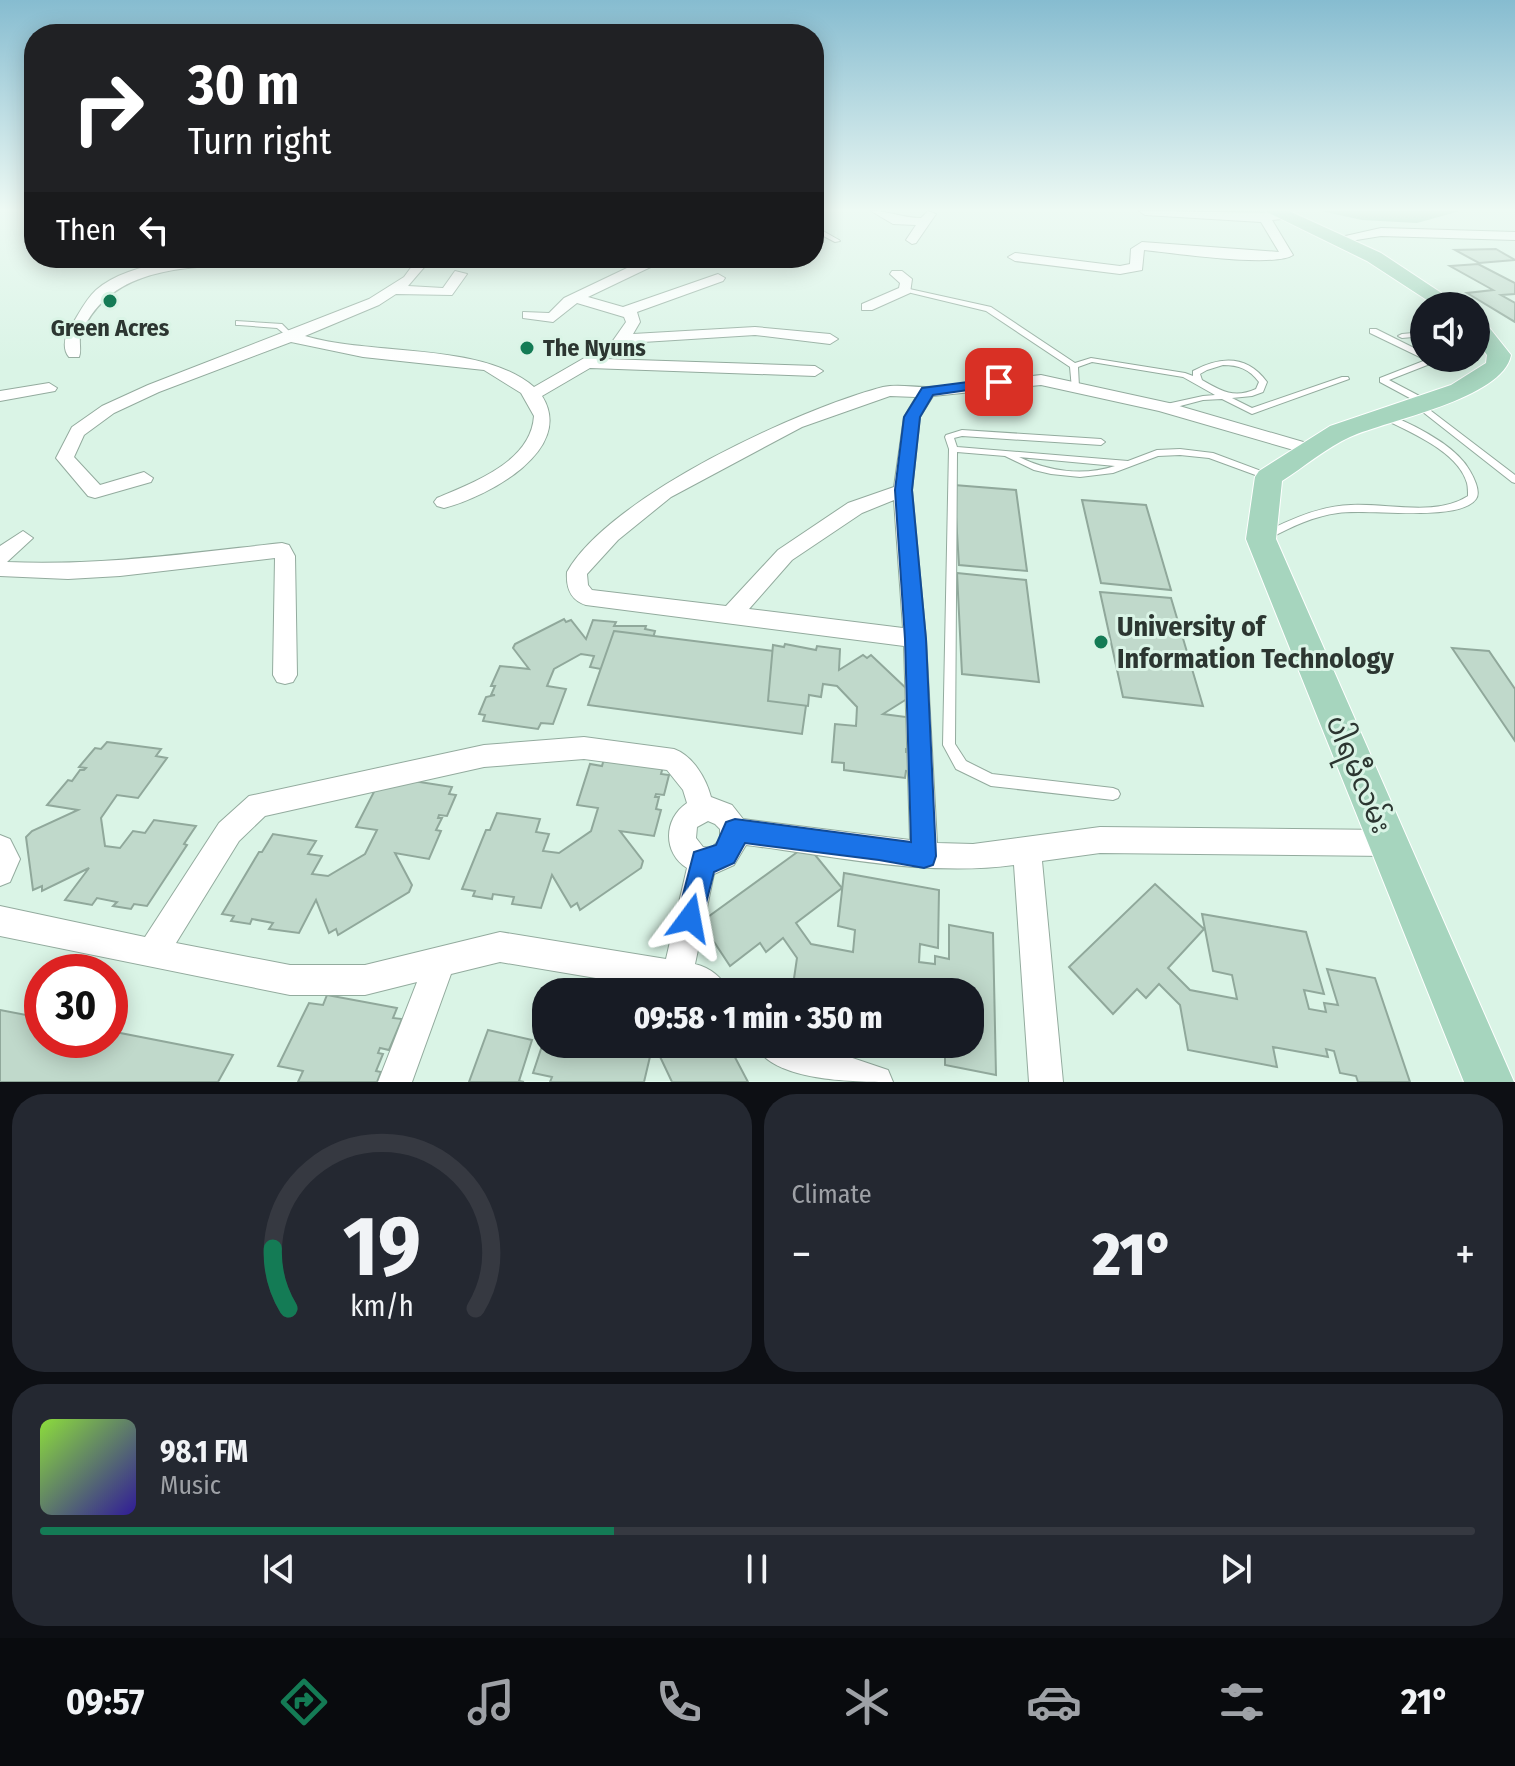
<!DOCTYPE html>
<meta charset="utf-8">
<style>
:root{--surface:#171b24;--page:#242831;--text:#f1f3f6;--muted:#9ea1a6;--line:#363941;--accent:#147b55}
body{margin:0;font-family:"Fira Sans Condensed","Noto Sans Myanmar",sans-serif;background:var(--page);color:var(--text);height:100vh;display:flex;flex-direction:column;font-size:30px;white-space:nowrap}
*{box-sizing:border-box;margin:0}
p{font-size:26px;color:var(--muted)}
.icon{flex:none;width:44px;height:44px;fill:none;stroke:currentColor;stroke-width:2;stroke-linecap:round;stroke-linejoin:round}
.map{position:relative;height:1082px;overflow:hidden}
.details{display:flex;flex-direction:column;gap:12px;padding:12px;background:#0d0f14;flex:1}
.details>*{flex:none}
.hud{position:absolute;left:24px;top:24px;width:800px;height:244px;border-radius:32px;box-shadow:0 4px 20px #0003;background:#202124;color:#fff;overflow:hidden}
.tools{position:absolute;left:1410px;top:292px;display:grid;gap:16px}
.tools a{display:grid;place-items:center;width:80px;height:80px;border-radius:50%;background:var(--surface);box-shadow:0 4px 20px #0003;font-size:40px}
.speed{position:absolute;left:24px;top:954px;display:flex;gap:16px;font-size:40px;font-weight:700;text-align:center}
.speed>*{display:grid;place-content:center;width:104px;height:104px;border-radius:50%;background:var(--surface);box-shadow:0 4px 20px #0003;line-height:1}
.speed .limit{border:12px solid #d22;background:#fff;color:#111}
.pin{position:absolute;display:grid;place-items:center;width:68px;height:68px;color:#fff;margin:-34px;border-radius:16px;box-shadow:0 4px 12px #0006}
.me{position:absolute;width:88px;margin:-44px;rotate:13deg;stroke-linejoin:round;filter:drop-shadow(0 0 6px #0008)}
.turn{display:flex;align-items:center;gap:28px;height:168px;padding:0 32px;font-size:36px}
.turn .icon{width:104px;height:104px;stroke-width:2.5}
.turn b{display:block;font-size:56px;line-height:68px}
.then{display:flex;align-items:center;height:76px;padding:0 32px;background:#0003;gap:16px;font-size:30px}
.big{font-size:60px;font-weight:800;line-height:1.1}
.details .tile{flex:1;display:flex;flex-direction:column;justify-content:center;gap:12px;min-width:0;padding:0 28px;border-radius:32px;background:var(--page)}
.details .dial{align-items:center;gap:0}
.dial svg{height:208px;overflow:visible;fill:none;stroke:var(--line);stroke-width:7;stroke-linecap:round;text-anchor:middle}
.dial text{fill:var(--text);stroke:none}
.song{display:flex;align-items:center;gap:24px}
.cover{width:96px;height:96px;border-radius:12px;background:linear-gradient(135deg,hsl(90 70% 55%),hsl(250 70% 35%))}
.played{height:8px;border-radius:4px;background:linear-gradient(90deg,var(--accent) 40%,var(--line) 40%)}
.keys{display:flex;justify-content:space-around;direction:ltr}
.heat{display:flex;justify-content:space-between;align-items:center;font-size:44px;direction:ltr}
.details .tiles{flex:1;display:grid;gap:12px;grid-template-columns:1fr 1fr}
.tile:last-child{grid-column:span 2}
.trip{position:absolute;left:532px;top:978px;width:452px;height:80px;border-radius:32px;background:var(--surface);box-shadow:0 4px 20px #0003;font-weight:800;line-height:80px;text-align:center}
.dock{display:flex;height:128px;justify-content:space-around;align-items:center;background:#090b0e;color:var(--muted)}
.dock .icon{width:56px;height:56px}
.dock .on{color:var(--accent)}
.dock b{font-size:36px;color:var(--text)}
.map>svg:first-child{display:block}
</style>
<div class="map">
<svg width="1515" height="1082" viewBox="0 0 1515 1082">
<rect width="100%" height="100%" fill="#daf4e6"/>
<polygon fill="#93c7ac" points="1321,211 1460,211 1417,223 1362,220"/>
<g fill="#c0d9cb" stroke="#90a89b" stroke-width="2">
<polygon points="1496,249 1515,260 1479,263 1455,250"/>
<polygon points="1478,264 1515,283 1515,294 1501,295 1515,303 1515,322 1467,293 1493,290 1450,266"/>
<polygon points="954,485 1016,490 1027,571 959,565"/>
<polygon points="1082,500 1146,505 1171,590 1101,583"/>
<polygon points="957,573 1026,580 1039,682 962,674"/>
<polygon points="1100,592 1171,598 1203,706 1123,697"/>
<polygon points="564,619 566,622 571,620 586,639 593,620 616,622 614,626 646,626 645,629 655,631 644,670 640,670 636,683 598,679 601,669 590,667 594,656 581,654 554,669 547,686 566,689 553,724 541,723 538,729 483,721 485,715 479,714 486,697 495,695 491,695 495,686 491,686 500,666 529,669 513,648 515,644"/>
<polygon points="614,631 813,656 802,734 588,705"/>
<polygon points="785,644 816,650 817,646 840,649 839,670 863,655 867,658 871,655 910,692 910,697 883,714 914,718 909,749 906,749 906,752 914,752 913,772 906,771 905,778 844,770 844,763 832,762 835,724 856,726 857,707 837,686 823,684 821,697 809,695 808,706 768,701 773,645 784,647"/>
<polygon points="1452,648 1489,651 1515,689 1515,741"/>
<polygon points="107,742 161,749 156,756 167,758 138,798 117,795 101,818 105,846 120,848 133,831 145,833 154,820 196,826 184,844 187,845 147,906 134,904 131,909 113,906 117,902 97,898 92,905 65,900 89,868 42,891 42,886 33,890 26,837 32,831 78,810 47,805 68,780 72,781 80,770 84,770 86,768 79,767 95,748 101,749"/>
<polygon points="604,759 663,767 661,774 669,775 664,795 656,794 655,797 659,797 656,809 661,810 654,836 620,831 643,861 641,868 580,910 577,903 571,907 552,875 541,908 512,904 514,897 493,894 492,899 473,896 475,891 462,889 486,830 490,830 497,813 540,819 536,832 549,834 543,851 559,853 591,831 598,808 577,805 590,764 602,766"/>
<polygon points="394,778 452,787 449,794 456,795 447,816 439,815 438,818 442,818 436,830 441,831 429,859 395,853 412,885 409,892 338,935 336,929 329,933 316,900 299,933 269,929 273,923 252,919 250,924 231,921 234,916 222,914 259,852 262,852 273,834 316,841 308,854 322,856 312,874 328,876 365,854 377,830 356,827 378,784"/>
<polygon points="807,845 842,888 796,923 811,944 853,952 855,930 838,926 844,873 939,890 938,948 920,944 919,962 935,964 935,956 949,959 949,925 993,933 996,1075 945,1065 945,1044 970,1044 970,992 792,992 797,958 783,938 766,952 760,943 730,966 701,922"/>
<polygon points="1155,884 1204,929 1168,968 1190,990 1237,999 1232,975 1213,971 1202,914 1306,932 1324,994 1304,990 1309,1009 1326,1012 1324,1003 1338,1005 1327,969 1375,978 1410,1082 1358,1082 1356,1076 1340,1073 1334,1051 1326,1049 1328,1057 1273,1047 1277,1067 1188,1050 1180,1005 1159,984 1146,998 1137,989 1113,1014 1069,967"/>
<polygon points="327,995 397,1008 393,1018 402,1019 389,1050 380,1048 378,1053 383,1054 376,1071 381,1072 377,1082 298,1082 303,1071 278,1066 309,1003 323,1005"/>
<polygon points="0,1010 42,1018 42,1040 110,1040 110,1031 233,1055 218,1082 0,1082"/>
<polygon points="488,1030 532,1040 519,1081 524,1082 469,1082"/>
<polygon points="546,1034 546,1044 653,1044 644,1082 550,1082 552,1077 533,1073"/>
<polygon points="654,1044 728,1044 748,1082 672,1082"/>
</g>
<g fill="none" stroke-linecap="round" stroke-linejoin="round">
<defs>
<g id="lane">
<polygon points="814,226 839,240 840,241 835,242 814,231"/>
<path d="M905,288L991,307L1075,363L1091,358L1185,373L1193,376V371C1221,356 1247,355 1267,382L1263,392L1252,396L1232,398L1252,408L1342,377H1348L1349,379L1252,414L1222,399L1203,400L1165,410L1162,409V405L1203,396L1215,395L1183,377L1092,362L1078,367L1079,387L1078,389H1072L1070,367L986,311L903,291V289ZM1223,365C1239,365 1249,369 1259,382L1256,389C1234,399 1221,391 1202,380L1200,374L1207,370Z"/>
<polygon points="236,321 282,324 295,337 291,339 277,328 239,325 236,325"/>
<polygon points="1370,329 1376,329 1424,353 1424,358 1435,358 1435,362 1389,380 1427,400 1427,404 1422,404 1515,475 1515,483 1512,482 1414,405 1419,403 1380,382 1380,378 1426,360 1370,333"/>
<polygon points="1424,332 1424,336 1402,338 1398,336 1402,334"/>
<path d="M1385,413C1412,424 1456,445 1470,471C1474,478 1481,492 1476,499C1459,523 1366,508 1338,513C1314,516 1291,527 1270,538H1262L1261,536L1262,534C1290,519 1320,506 1351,505C1389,503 1435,517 1468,496C1468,492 1468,487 1467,483C1458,451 1409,432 1382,418V414Z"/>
<path d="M962,430L1101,439L1105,442L1101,445L962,436L954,438L957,447L1128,461L1157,450L1180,449L1213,453L1272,475L1274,477L1269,480L1209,458L1180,455L1158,456L1113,473L1080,477L1051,474L1034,470L1005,456L957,452L955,744L966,761L992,774L1113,788L1118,790L1120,794L1118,798L1113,800L991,786L956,769L943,745L949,449L945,437L946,435ZM1019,457L1115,466C1084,476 1049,472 1019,457Z"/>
</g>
<g id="street">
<path d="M871,211C889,211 903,218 921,218L928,211L936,214L916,243L912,244L906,240L916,225L893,224Z"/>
<path d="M1139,211L1282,213V219L1272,220L1293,255C1275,268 1172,253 1144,250L1142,270L1120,274L1015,261L1008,257L1015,253L1120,266L1130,264L1131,249L1142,242L1279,252L1261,222L1145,215Z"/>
<polygon points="1381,228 1515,232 1515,240 1381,236 1338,243 1332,239"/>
<path d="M266,258L259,262C193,269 112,262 81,334C78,341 82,350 79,357H69C63,350 64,339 68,331C77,318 84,301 96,290C135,256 217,258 266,258Z"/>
<path d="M418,258H432L408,286L443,288L455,271L467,274L452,295L396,294L379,305L305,336C373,356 482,342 534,387L612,342L626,322L624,317L577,303L553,322L523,318V312L549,313L564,298L648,258H659V263L588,297L623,307L718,274L725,278L723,281L637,312L640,322L633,334L755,327L830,334L838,339L830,344L755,335L627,343L605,359L815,366L823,371L815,376L590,368L542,396C576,450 487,497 444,508L437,506L434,502L437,498C474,482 531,462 534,416L521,393L484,370L363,357L291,342L159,392L114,413L84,435L74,457L100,485L144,472L153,478L151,482L95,498L88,496L56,458L72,427L102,406L148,385L369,299L404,277Z"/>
<polygon points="892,271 902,271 912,279 910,293 872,310 862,310 862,304 899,288 900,283 890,274"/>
<path d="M1041,375L1169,403L1317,446L1320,450L1311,455L1159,411L1041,385L933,396L920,417L912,490L926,639L937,843L973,844L1100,827L1388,830L1398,834L1402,843L1398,852L1388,856L1100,853L1042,861L1063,1082H1029L1014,865C925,877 835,856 746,845L734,865L714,874L695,964C711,968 722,977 729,992H679L500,962L451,974L412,1082H378L417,982L365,995H290L0,936V906L145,937L219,823L249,796L484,745L584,737L674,749C693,756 706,778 711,797L732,805L743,819L910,840L904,646L586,605C570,600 566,587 567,572C610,496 799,409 883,387C897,384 912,387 926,387C964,386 1003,379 1041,375ZM890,396L916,397L904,417L894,487L848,503L778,550L726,606L592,590L588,585L587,574L618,540L671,497L802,427ZM894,500L903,628L749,609L792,560L862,513ZM584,759L667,770L683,790L687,803C663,819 663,853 687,868L666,959L500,932L365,965H290L176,943L239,841L265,816L484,767ZM708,821L715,824L720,829V840L711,848L703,847L696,838L697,827Z"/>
<polygon points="49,383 57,388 55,391 0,401 0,391"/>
<path d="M23,531L33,538L7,562C100,566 190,553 282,543L289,545L295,556L297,675L293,682L285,684L277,682L273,675L275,558L120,576L68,579L0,576V546Z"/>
<polygon points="0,835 10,839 20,859 10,882 0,886"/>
<path d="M755,1044H811L888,1070L893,1082C856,1082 771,1082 755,1044Z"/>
</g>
<g id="primary">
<polygon points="1265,211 1289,211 1381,253 1461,306 1436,306 1367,261"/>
<path d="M1476,319L1484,321L1511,355C1503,399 1387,420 1350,437C1327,447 1304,467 1282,481L1276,539L1514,1082H1464L1246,539L1255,477L1259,471L1330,426L1451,385L1486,363L1487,355L1476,341Z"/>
</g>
</defs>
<use href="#lane" stroke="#93ab9e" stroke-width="2"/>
<use href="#street" stroke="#93ab9e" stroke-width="2"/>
<use href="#primary" stroke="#fff" stroke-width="2"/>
<use href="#lane" fill="#fff" fill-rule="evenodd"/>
<use href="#street" fill="#fff" fill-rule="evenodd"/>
<use href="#primary" fill="#a6d5be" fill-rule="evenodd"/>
</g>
<linearGradient id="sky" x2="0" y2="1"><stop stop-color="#86bcd0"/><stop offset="0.58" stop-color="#eefaf4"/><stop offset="1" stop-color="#eefaf4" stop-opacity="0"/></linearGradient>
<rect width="1515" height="362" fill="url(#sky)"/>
<polygon fill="#1a73e8" stroke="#114b97" stroke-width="2" points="999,378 1004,379 1004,385 933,395 920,417 912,490 926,639 936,856 933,865 924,868 879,860 745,843 734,863 714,872 700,927 690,931 681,927 677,918 694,852 716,845 726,822 735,819 911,842 905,639 895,490 904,417 922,388"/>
<g fill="#147b55" stroke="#daf4e6" stroke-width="3">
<circle cx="110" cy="301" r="8"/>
<circle cx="527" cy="348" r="8"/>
<circle cx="1101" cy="642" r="8"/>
</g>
<g text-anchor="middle" stroke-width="6" stroke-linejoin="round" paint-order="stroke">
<g font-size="24" font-weight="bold" fill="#2c3631" stroke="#daf4e6">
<text x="110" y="336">Green Acres</text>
<text x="543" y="356" text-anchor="start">The Nyuns</text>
</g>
<g font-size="28" font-weight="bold" fill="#2c3631" stroke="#daf4e6" text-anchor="start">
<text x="1117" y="636">University of<tspan x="1117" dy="32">Information Technology</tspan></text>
</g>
<g font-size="28" fill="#2c3631" stroke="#daf4e6">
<text transform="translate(1359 774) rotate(67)" y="10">ပါရမီလမ်း</text>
</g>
</g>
</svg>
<div class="tools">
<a><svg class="icon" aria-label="sound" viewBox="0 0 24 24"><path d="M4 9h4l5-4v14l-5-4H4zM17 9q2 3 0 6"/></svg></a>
</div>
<div class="speed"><div class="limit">30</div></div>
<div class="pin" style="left:999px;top:382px;background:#d93025"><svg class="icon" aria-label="arrive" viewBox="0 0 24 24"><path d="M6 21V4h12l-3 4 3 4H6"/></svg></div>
<svg class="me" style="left:690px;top:918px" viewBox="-20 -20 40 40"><path d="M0-17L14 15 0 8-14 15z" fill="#1a73e8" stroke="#fff" stroke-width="4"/></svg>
<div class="trip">09:58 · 1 min · 350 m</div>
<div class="hud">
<div class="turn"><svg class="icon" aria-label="right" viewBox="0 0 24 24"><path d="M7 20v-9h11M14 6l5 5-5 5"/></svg><div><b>30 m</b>Turn right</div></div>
<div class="then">Then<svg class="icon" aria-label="left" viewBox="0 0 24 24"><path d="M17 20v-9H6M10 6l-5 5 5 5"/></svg></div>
</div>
</div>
<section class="details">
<div class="tiles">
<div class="tile dial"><svg viewBox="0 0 100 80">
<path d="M14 69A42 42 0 1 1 86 69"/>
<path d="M14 69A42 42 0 0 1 8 46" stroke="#147b55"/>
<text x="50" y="56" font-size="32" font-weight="700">19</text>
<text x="50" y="72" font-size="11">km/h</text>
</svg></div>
<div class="tile"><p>Climate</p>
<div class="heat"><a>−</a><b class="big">21°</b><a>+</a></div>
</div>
<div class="tile">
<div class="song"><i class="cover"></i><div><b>98.1 FM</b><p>Music</p></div></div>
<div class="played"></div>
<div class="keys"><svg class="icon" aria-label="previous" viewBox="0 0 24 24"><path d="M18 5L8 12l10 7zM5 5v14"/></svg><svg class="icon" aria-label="pause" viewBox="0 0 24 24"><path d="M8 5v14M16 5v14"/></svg><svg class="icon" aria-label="next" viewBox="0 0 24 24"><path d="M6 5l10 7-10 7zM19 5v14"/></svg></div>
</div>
</div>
</section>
<nav class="dock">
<b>09:57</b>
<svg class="icon on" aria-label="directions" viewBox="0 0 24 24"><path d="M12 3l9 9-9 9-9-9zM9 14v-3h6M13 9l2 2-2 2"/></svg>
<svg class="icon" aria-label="music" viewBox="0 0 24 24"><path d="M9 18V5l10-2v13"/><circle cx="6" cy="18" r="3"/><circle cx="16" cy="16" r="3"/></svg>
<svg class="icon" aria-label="phone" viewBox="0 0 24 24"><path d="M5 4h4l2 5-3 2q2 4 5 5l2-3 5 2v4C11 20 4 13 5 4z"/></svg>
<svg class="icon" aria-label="climate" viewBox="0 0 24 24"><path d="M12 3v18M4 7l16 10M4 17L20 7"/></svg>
<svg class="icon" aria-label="car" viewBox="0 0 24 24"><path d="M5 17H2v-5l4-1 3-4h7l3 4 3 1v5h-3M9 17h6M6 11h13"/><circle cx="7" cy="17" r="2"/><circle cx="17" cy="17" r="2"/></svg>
<svg class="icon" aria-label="filters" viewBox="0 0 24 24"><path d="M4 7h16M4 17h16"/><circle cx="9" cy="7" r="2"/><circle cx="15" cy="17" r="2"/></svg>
<b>21°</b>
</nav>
